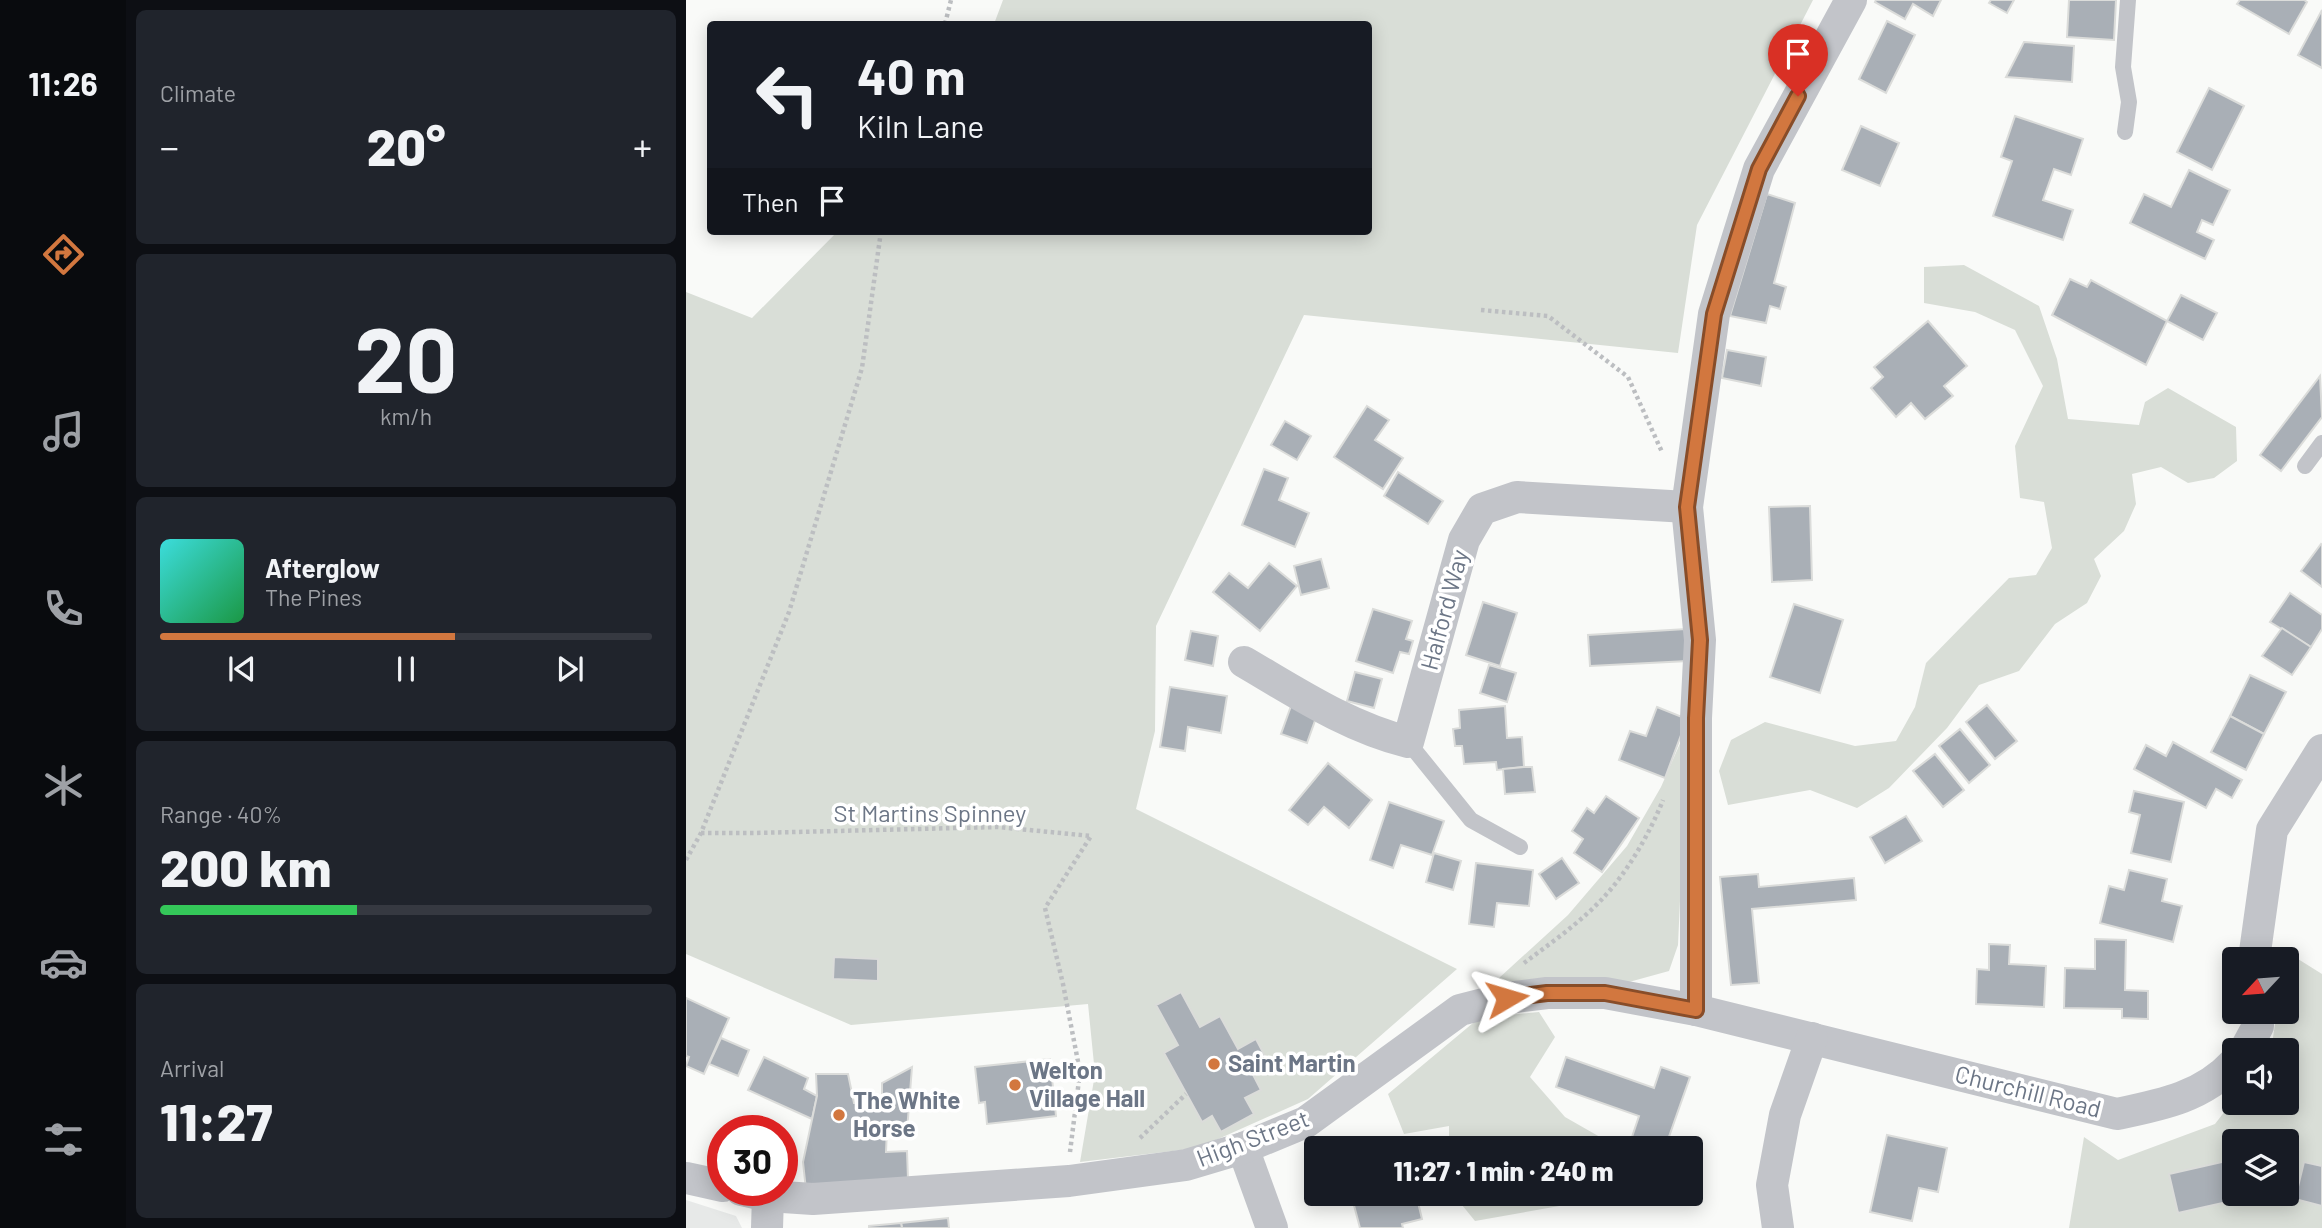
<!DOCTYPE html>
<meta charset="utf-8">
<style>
:root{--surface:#171b24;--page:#20242c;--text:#f1f3f6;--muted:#9ea1a6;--line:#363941;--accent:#d2773f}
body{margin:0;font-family:Barlow,sans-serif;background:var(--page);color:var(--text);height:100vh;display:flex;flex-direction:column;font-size:26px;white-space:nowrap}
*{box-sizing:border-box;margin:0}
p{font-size:23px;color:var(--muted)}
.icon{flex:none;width:38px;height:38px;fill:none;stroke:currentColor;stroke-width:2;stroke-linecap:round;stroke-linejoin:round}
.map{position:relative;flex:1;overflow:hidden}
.sheet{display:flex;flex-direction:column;gap:10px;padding:10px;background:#0d0f14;width:560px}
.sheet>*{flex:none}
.banner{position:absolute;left:21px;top:21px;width:665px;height:214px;border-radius:7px;box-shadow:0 4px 18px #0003;background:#171b24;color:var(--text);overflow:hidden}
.needle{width:46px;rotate:244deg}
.controls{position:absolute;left:1536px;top:947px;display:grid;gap:14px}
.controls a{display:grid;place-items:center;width:77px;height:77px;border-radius:7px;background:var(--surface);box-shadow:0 4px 18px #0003;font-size:35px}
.speed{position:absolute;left:21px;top:1115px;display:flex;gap:14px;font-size:35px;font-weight:700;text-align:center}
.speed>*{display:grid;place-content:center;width:91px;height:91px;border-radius:50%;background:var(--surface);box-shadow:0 4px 18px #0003;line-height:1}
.speed .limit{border:10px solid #d22;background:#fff;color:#111}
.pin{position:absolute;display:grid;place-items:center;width:60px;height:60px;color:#fff;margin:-72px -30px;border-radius:50% 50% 50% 0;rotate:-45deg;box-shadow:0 0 7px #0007}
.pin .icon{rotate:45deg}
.me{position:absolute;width:77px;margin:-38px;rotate:83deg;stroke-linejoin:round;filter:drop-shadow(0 0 5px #0008)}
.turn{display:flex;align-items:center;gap:24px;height:147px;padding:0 35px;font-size:32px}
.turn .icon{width:91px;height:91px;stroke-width:2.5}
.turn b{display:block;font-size:49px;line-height:60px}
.then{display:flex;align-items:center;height:66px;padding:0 35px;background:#0003;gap:14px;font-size:26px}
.big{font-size:52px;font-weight:800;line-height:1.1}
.sheet .widget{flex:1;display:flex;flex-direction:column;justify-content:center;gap:10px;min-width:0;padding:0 24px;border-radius:10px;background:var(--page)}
.sheet .dial{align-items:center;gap:0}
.dial b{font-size:91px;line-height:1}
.song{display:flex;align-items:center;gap:21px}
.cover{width:84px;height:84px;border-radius:10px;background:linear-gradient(135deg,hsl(180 70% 55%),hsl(140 70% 35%))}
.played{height:7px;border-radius:4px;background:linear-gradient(90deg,var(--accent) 60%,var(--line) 60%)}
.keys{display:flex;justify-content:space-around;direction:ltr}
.heat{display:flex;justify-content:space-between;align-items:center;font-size:38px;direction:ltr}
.charge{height:10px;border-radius:5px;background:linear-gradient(90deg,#34c759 40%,var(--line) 0)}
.trip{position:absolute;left:618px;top:1136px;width:399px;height:70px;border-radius:7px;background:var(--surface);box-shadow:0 4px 18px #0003;font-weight:800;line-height:70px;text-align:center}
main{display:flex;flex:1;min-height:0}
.tabs{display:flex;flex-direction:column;width:126px;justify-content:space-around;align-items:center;background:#090b0e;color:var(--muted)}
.tabs .icon{width:49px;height:49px}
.tabs .current{color:var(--accent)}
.tabs b{font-size:32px;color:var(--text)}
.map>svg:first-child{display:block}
</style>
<main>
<nav class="tabs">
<b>11:26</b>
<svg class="icon current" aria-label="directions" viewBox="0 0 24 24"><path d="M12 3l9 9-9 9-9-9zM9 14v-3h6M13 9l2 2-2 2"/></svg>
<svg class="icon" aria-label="music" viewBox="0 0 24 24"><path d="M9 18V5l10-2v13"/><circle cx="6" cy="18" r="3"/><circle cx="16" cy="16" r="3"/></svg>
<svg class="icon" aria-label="phone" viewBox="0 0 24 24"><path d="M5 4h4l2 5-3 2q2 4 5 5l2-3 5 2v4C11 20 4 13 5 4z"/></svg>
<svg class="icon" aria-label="climate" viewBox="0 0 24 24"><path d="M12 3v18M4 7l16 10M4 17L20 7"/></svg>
<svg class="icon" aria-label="car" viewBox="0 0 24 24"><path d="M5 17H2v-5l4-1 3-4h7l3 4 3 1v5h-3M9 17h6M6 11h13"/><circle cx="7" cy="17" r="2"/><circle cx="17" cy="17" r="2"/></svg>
<svg class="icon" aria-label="filters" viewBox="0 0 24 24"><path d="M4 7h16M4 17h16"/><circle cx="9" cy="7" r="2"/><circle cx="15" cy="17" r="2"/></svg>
</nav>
<section class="sheet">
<div class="widget"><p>Climate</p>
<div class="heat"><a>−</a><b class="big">20°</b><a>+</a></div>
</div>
<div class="widget dial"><b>20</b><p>km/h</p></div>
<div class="widget">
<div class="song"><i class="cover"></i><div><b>Afterglow</b><p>The Pines</p></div></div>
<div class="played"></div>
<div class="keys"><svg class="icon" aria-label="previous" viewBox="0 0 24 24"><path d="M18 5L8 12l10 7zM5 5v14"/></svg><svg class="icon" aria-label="pause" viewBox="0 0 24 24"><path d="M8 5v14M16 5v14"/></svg><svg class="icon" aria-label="next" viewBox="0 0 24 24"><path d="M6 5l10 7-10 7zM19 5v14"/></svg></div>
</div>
<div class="widget"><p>Range · 40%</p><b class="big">200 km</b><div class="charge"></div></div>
<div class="widget"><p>Arrival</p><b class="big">11:27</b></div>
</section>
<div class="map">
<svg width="1636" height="1228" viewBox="0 0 1636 1228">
<rect width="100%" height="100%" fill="#f9faf8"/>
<polygon fill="#e7e9e8" points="0,1200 50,1216 56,1228 0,1228"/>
<g fill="#d9ded7" fill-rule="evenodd">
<polygon points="317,0 1127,0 1011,225 992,353 618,315 470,626 469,731 450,809 771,969 622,1099 512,1148 394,1162 409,1074 402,1004 165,1025 0,954 0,292 66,318 152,231 682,231 682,24 308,24"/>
<polygon points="1278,265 1353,306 1371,359 1382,419 1453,425 1459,402 1482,388 1550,427 1551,461 1528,478 1502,483 1475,467 1446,474 1450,504 1438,531 1408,559 1415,576 1401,603 1369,624 1333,671 1293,685 1261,728 1203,788 1171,808 1124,790 1042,805 1033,771 1045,740 1079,722 1169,746 1210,741 1229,707 1240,663 1323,578 1350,575 1366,548 1358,502 1334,498 1329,446 1357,386 1329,330 1289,312 1238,303 1238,267"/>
<polygon points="1002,725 992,945 983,971 943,982 801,989 882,915 941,846 975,787"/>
<path d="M1599,951L1636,974V1228H1383L1398,1137L1432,1160L1529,1124L1549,1098V1102H1601V1050H1585L1591,1012H1601V959H1598ZM1549,1141H1601V1194H1549Z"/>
<polygon points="853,1012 869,1037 844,1077 879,1117 928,1145 929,1148 763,1148 763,1126 718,1134 702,1094 793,1018"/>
<polygon points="767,1194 941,1194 789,1221"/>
</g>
<g fill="#a9afb6" stroke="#dbdcda" stroke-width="2">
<polygon points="1190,0 1255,0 1247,16 1227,4 1219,19 1189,2"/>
<polygon points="1305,0 1328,0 1321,13 1303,3"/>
<polygon points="1383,0 1430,0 1428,40 1381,37"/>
<polygon points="1554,0 1618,0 1621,2 1603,34 1551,4"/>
<polygon points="1636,10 1636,68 1612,55"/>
<polygon points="1201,21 1229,35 1200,93 1173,79"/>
<polygon points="1338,42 1388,46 1386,82 1320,77"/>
<polygon points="1523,88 1558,106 1526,170 1491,152"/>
<polygon points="1329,116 1397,139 1385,175 1368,169 1357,200 1387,210 1377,240 1307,216 1326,161 1315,157"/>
<polygon points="1175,126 1213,143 1194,186 1156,170"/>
<polygon points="1503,170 1544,190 1527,225 1516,220 1511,232 1528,240 1519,259 1444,223 1458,194 1485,207"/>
<polygon points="1081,194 1109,203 1088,283 1100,287 1094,309 1084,306 1080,323 1044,316"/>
<polygon points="1384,279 1401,287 1405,280 1481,321 1460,365 1366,315"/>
<polygon points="1495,295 1531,313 1517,340 1481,321"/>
<polygon points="1242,321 1281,366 1258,386 1267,396 1239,419 1225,403 1210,417 1185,388 1197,377 1188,367"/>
<polygon points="1041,350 1080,357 1075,386 1036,378"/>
<polygon points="1634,376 1636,417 1595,471 1574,455"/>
<polygon points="681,406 703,420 689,440 717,458 697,489 648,457"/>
<polygon points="599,421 625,436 611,460 585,445"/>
<polygon points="578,469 602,478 593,500 623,513 609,547 556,525"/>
<polygon points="712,472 757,501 742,524 698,496"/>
<polygon points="1124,506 1126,580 1086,582 1083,507"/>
<polygon points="1635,544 1636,545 1636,587 1615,571"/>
<polygon points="635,559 643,588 615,595 608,566"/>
<polygon points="583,563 611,586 574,631 527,592 543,573 562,588"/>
<polygon points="1604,593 1636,615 1636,629 1625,647 1584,622"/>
<polygon points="797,602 831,613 814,666 780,655"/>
<polygon points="1108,604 1157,620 1134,693 1084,677"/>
<polygon points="687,609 726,621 720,639 727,641 723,654 714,652 707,673 670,661"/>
<polygon points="1596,628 1625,647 1606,675 1576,656"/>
<polygon points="1000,629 1002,661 904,666 902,635"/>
<polygon points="505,631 532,636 527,666 499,660"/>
<polygon points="803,665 830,673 821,702 794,693"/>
<polygon points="669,672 696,679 688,708 661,701"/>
<polygon points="1564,675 1600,692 1578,734 1544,716"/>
<polygon points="484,687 541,696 535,733 502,727 499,751 474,747"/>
<polygon points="1301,705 1331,741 1309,759 1280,722"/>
<polygon points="605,706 631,715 621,743 595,734"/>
<polygon points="819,706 821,738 836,737 838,767 811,770 810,762 778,764 776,746 769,746 767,729 774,728 773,710"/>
<polygon points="971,707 1001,719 979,778 933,760 944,731 960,736"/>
<polygon points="1544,716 1578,734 1560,770 1525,752"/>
<polygon points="1274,729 1304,765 1283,783 1253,746"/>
<polygon points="1487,742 1556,780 1546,798 1530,789 1520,808 1448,769 1460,745 1480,756"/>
<polygon points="1249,754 1278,790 1257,807 1227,771"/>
<polygon points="642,763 686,800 663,828 638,807 622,825 603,810"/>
<polygon points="838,767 846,767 849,792 819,794 817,769"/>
<polygon points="1448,791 1498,802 1485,862 1445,853 1454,815 1443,812"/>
<polygon points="920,796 953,818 916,872 888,853 897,839 886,831 901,808 908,813"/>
<polygon points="703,802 758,821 746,855 715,845 707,868 684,860"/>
<polygon points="1220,816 1236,841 1199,863 1184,837"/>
<polygon points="748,853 775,861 767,890 740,882"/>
<polygon points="876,858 893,883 870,899 853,874"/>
<polygon points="790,863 847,870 843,906 811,903 808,927 783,924"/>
<polygon points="1443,870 1481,879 1476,901 1496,906 1487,942 1414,923 1423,886 1438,890"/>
<polygon points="1072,874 1073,887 1168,878 1170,900 1066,909 1073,983 1045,985 1034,877"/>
<polygon points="1409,939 1440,940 1439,990 1462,991 1462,1019 1436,1018 1436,1009 1378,1008 1379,968 1409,969"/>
<polygon points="1303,944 1324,945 1323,964 1360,966 1358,1007 1290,1004 1291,969 1303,970"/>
<polygon points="148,957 192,959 192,981 147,979"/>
<polygon points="495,992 514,1027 534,1016 552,1049 570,1039 581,1060 564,1069 575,1090 559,1098 568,1114 535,1132 526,1116 516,1122 478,1053 492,1045 470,1005"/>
<polygon points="0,998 43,1018 18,1074 0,1066 3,1057 0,1056"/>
<polygon points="35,1038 63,1050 52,1076 23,1064"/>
<polygon points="78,1057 122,1078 118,1089 131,1096 126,1119 62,1090"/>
<polygon points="880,1057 968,1088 975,1067 1004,1077 979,1148 946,1137 953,1116 870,1087"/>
<polygon points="364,1059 370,1116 301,1124 299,1102 293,1103 289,1067"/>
<polygon points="226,1067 221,1131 201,1129 200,1152 221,1151 222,1179 120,1190 117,1162 131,1096 130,1074 162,1074 168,1103 196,1103 196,1083"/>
<polygon points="1201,1135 1261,1148 1252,1192 1233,1188 1226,1221 1184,1212"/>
<polygon points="1549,1159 1549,1194 1567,1194 1568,1196 1492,1213 1483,1174"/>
<polygon points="1618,1162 1636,1166 1636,1206 1609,1199"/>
<polygon points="665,1194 730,1194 736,1219 716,1224 717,1228 674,1228"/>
<polygon points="262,1218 263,1228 216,1228 215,1223"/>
<polygon points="215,1223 216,1228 183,1228 183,1226"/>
</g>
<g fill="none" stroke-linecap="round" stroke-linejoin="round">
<g stroke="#bcbec1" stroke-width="4.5" stroke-dasharray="3.5 3.5" stroke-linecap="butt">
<polyline points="259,24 265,0"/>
<polyline points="795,310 862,316 942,377 976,452"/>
<polyline points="15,833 69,833 312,827 405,836 359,908 377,984 394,1072 384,1152"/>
<polyline points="0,860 15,833 103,612 176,368 195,231"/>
<path d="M838,963C865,943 895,922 918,897C942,871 964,833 977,800"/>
<polyline points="454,1138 500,1094"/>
</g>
<g stroke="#c2c4c9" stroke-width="16">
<polyline points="1439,132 1443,102 1437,67 1442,0"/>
<polyline points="1619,466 1636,443"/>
<polyline points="722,742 785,820 834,847"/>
</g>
<g stroke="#c2c4c9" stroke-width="32">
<path d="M558,662C611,693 662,727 722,742L778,540L796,509L831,497L1001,507"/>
<polyline points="1568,959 1586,830 1636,750"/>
<polyline points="1010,1010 1010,718 1014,640 1001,507 1028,314 1073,169 1165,0"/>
<polyline points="1559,1050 1572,1026 1572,1012"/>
<polyline points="557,1148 586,1228"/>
<polyline points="0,1178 37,1186"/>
<path d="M55,1190L82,1196L127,1199L383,1181L500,1165L557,1148L620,1122L774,1010L821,998L861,993H919L1010,1010L1431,1114C1475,1105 1517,1097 1549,1062"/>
<polyline points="81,1228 82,1196"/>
<polyline points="1092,1228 1086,1185 1099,1115 1126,1038"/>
</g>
</g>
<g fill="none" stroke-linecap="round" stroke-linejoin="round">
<defs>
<polyline id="route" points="821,998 861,993 919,993 1010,1010 1010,718 1014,640 1001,507 1028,314 1073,169 1112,96"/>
</defs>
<use href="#route" stroke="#884d29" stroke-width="18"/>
<use href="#route" stroke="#d2773f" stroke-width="12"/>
</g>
<g fill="#d2773f" stroke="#fff" stroke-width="2.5">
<circle cx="528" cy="1064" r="7"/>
<circle cx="329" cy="1085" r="7"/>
<circle cx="153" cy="1115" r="7"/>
</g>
<g text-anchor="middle" stroke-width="7" stroke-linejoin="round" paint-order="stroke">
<g font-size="24" fill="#6c7686" stroke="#fff">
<text transform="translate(759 610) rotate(-75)" y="8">Halford Way</text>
<text x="244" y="822">St Martins Spinney</text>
<text transform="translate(1342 1092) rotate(14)" y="8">Churchill Road</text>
<text transform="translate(567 1139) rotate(-21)" y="8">High Street</text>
</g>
<g font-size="24" font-weight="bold" fill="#6c7686" stroke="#fff" text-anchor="start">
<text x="542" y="1072">Saint Martin</text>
<text x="343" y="1079">Welton<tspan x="343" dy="28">Village Hall</tspan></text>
<text x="167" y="1109">The White<tspan x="167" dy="28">Horse</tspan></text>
</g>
</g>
</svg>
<div class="controls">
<a><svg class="needle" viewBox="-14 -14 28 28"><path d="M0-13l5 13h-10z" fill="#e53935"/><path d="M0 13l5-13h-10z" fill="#9ea1a6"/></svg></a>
<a><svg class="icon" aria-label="sound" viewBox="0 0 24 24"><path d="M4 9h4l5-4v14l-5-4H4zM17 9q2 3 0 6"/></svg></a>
<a><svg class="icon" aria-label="layers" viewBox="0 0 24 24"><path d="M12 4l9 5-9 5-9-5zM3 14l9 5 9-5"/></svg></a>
</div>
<div class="speed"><div class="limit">30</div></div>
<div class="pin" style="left:1112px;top:96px;background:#d93025"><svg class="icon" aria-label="arrive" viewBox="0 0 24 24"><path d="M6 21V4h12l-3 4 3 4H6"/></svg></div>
<svg class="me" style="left:821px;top:998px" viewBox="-20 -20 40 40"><path d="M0-17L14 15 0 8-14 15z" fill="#d2773f" stroke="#fff" stroke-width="4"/></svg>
<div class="trip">11:27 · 1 min · 240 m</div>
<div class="banner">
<div class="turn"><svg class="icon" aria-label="left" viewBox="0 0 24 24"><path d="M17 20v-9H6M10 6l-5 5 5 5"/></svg><div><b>40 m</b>Kiln Lane</div></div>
<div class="then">Then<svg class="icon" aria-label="arrive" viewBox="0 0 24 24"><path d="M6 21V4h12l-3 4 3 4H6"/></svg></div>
</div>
</div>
</main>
